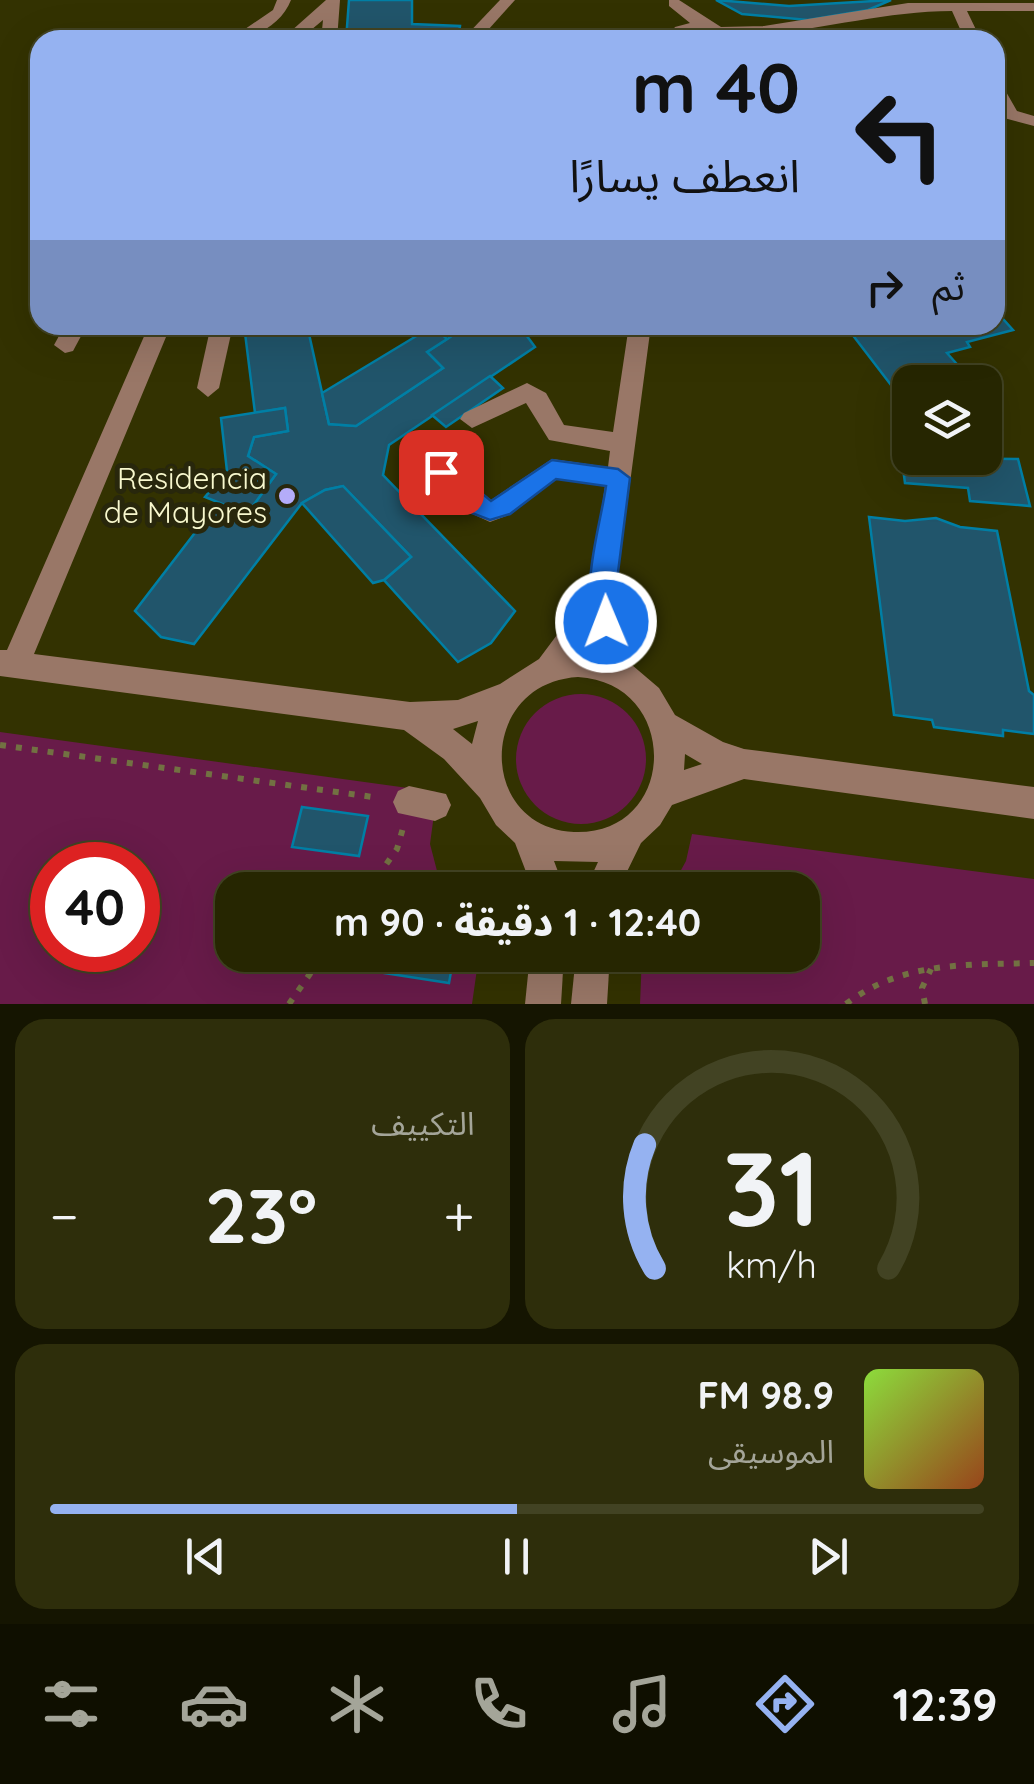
<!DOCTYPE html>
<html lang="ar">
<meta charset="utf-8">
<style>
:root{--surface:#262601;--page:#2e2e0b;--text:#f1f3f6;--muted:#a4a599;--line:#424323;--accent:#95b2f1}
body{margin:0;font-family:Quicksand,"Noto Sans Arabic",sans-serif;background:var(--page);color:var(--text);direction:rtl;height:100vh;display:flex;flex-direction:column;font-size:38px;white-space:nowrap}
*{box-sizing:border-box;margin:0}
p{font-size:32px;color:var(--muted)}
.icon{flex:none;width:55px;height:55px;fill:none;stroke:currentColor;stroke-width:2;stroke-linecap:round;stroke-linejoin:round}
.map{position:relative;height:1004px;overflow:hidden;direction:ltr}
.panel{display:flex;flex-direction:column;gap:15px;padding:15px;background:#151501;flex:1}
.panel>*{flex:none}
.hud{position:absolute;left:30px;top:30px;width:975px;height:305px;border-radius:30px;box-shadow:0 10px 40px #0002,0 0 0 2px var(--line);direction:rtl;background:#95b2f1;color:#111;overflow:hidden}
.controls{position:absolute;left:892px;top:365px;display:grid;gap:20px}
.controls a{display:grid;place-items:center;width:110px;height:110px;border-radius:20px;background:var(--surface);box-shadow:0 10px 40px #0002,0 0 0 2px var(--line);font-size:50px}
.speed{position:absolute;left:30px;top:842px;display:flex;gap:20px;font-size:50px;font-weight:700;text-align:center}
.speed>*{display:grid;place-content:center;width:130px;height:130px;border-radius:50%;background:var(--surface);box-shadow:0 10px 40px #0002,0 0 0 2px var(--line);line-height:1}
.speed .limit{border:15px solid #d22;background:#fff;color:#111}
.pin{position:absolute;display:grid;place-items:center;width:85px;height:85px;color:#fff;margin:-42px;border-radius:20px;box-shadow:0 5px 15px #0006}
.me{position:absolute;width:110px;margin:-55px;rotate:359deg;stroke-linejoin:round;filter:drop-shadow(0 0 8px #0008)}
.turn{display:flex;align-items:center;gap:35px;height:210px;padding:0 40px;font-size:45px}
.turn .icon{width:130px;height:130px;stroke-width:2.5}
.turn b{display:block;font-size:70px;line-height:85px}
.then{display:flex;align-items:center;height:95px;padding:0 40px;background:#0003;gap:20px;font-size:38px}
.big{font-size:75px;font-weight:800;line-height:1.1}
.panel .tile{flex:1;display:flex;flex-direction:column;justify-content:center;gap:15px;min-width:0;padding:0 35px;border-radius:30px;background:var(--page)}
.panel .dial{align-items:center;gap:0}
.dial svg{height:260px;overflow:visible;fill:none;stroke:var(--line);stroke-width:7;stroke-linecap:round;text-anchor:middle}
.dial text{fill:var(--text);stroke:none}
.song{display:flex;align-items:center;gap:30px}
.cover{width:120px;height:120px;border-radius:15px;background:linear-gradient(135deg,hsl(90 70% 55%),hsl(20 70% 35%))}
.played{height:10px;border-radius:5px;background:linear-gradient(90deg,var(--accent) 50%,var(--line) 50%)}
.keys{display:flex;justify-content:space-around;direction:ltr}
.heat{display:flex;justify-content:space-between;align-items:center;font-size:55px;direction:ltr}
.panel .tiles{flex:1;display:grid;gap:15px;grid-template-columns:1fr 1fr}
.tile:last-child{grid-column:span 2}
.trip{position:absolute;left:215px;top:872px;width:605px;height:100px;border-radius:30px;background:var(--surface);box-shadow:0 10px 40px #0002,0 0 0 2px var(--line);font-weight:800;line-height:100px;text-align:center;direction:rtl}
.tab-bar{display:flex;height:160px;justify-content:space-around;align-items:center;background:#0f0f00;color:var(--muted)}
.tab-bar .icon{width:70px;height:70px}
.tab-bar .selected{color:var(--accent)}
.tab-bar b{font-size:45px;color:var(--text)}
.map>svg:first-child{display:block}
</style>
<div class="map">
<svg width="1034" height="1004" viewBox="0 0 1034 1004">
<rect width="100%" height="100%" fill="#333201"/>
<g fill="#681b49" fill-rule="evenodd">
<circle cx="581" cy="759" r="65"/>
<path d="M0,732L437,792L430,844L442,890H232V955H479L472,1004H0ZM52,865H138V950H52Z"/>
<polygon points="692,834 1034,879 1034,1004 640,1004 642,955 802,955 802,890 670,890 686,861"/>
</g>
<g fill="#21556b" stroke="#007fa5" stroke-width="2.5">
<polygon points="349,0 412,0 412,24 460,26 458,40 346,40"/>
<polygon points="716,0 789,6 891,0 868,10 808,20 742,14"/>
<polygon points="995,310 1013,330 967,342 970,347 947,353 970,379 910,382 910,395 901,398 845,325 995,325"/>
<polygon points="244,325 307,325 329,424 356,426 443,368 427,352 469,325 521,328 535,347 389,445 383,475 515,611 491,643 458,662 384,580 411,557 343,486 325,490 302,503 194,644 161,637 135,611 217,504 247,514 276,474 248,456 254,437 288,431 285,408 255,413"/>
<polygon points="433,326 447,339 427,352 443,368 356,426 329,424 322,393"/>
<polygon points="490,376 503,388 446,427 432,415"/>
<polygon points="285,408 288,431 254,437 248,456 276,474 247,514 205,497 227,471 221,418"/>
<polygon points="900,446 910,448 910,458 1018,459 1030,506 970,501 968,488 905,483"/>
<polygon points="343,486 411,557 384,580 373,583 302,503 325,490"/>
<polygon points="869,517 905,521 936,518 960,527 997,531 1029,691 1034,695 1034,734 1003,730 1003,736 934,727 932,720 894,715"/>
<polygon points="302,807 368,816 359,856 292,847"/>
<polygon points="374,955 454,955 449,983 371,971"/>
</g>
<g fill="none" stroke-linecap="round" stroke-linejoin="round">
<g stroke="#727142" stroke-width="6" stroke-dasharray="6 10" stroke-linecap="butt">
<polyline points="0,745 380,798"/>
<polyline points="368,890 397,849 403,828"/>
<polyline points="289,1004 323,955"/>
<path d="M846,1004C902,961 967,965 1034,963"/>
<polyline points="925,1004 922,988 931,969"/>
</g>
<g fill="#997767" fill-rule="evenodd">
<path d="M277,0H291C282,24 254,40 229,40L273,10Z"/>
<polygon points="326,0 340,0 337,40 321,40 323,20 299,40 281,40"/>
<polygon points="500,0 515,0 479,40 462,40"/>
<path d="M669,0H679L721,27L764,26L908,3H1034V11H967L981,40H965L952,11C878,11 806,35 732,36L735,40C716,40 705,29 686,33L682,40H666L675,27L690,23L669,6Z"/>
<polygon points="995,81 1001,83 1017,111 1034,116 1034,126 1004,118 995,102"/>
<polygon points="65,325 87,325 73,351 65,353 54,345"/>
<path d="M149,325H171L34,654L410,702L458,700L500,684L539,659L589,592L605,486L556,479L511,514L490,522L468,512L429,472L432,465H450L491,500L552,459L608,467L610,451L549,440L526,403L472,428L460,419L464,413L527,383L546,393L564,425L613,432L629,325H651L615,596L632,665L659,688L675,715L723,742L744,749L1034,787V819L744,779L672,805L660,825L641,843L618,890H585L598,862L554,861L565,890H533L515,843L496,825L480,798L444,759L404,730L0,676V650H7ZM595,627L601,654L579,651ZM578,677C682,683 678,836 574,832C477,828 477,683 578,677ZM478,721L472,744L453,729ZM685,754L702,764L684,770Z"/>
<polygon points="211,325 233,325 219,388 208,397 197,388"/>
<polygon points="409,786 446,794 451,805 446,816 435,821 398,813 393,802 398,791"/>
<polygon points="530,955 564,955 561,1004 525,1004"/>
<polygon points="576,955 610,955 607,1004 571,1004"/>
</g>
</g>
<path fill="#1a73e8" stroke="#114b97" stroke-width="2.5" d="M552,460L618,469L630,478L615,596L619,622L615,630L606,633L597,630C579,589 600,528 606,486L556,479L510,514L490,520L469,512L430,472L441,463L449,466L491,501Z"/>
<circle fill="#b4acf9" stroke="#28270c" stroke-width="4" cx="287" cy="496" r="10"/>
<g text-anchor="middle" stroke-width="10" stroke-linejoin="round" paint-order="stroke">
<g font-size="30" fill="#f8f8ce" stroke="#28270c" text-anchor="end">
<text x="267" y="489">Residencia<tspan x="267" dy="34">de Mayores</tspan></text>
</g>
</g>
</svg>
<div class="controls">
<a><svg class="icon" aria-label="layers" viewBox="0 0 24 24"><path d="M12 4l9 5-9 5-9-5zM3 14l9 5 9-5"/></svg></a>
</div>
<div class="speed"><div class="limit">40</div></div>
<div class="pin" style="left:441px;top:472px;background:#d93025"><svg class="icon" aria-label="arrive" viewBox="0 0 24 24"><path d="M6 21V4h12l-3 4 3 4H6"/></svg></div>
<svg class="me" style="left:606px;top:622px" viewBox="-20 -20 40 40"><circle r="17" fill="#1a73e8" stroke="#fff" stroke-width="3"/><path d="M0-11L8 9 0 5-8 9z" fill="#fff"/></svg>
<div class="trip">12:40 · 1 دقيقة · 90 m</div>
<div class="hud">
<div class="turn"><svg class="icon" aria-label="left" viewBox="0 0 24 24"><path d="M17 20v-9H6M10 6l-5 5 5 5"/></svg><div><b>40 m</b>انعطف يسارًا</div></div>
<div class="then">ثم<svg class="icon" aria-label="right" viewBox="0 0 24 24"><path d="M7 20v-9h11M14 6l5 5-5 5"/></svg></div>
</div>
</div>
<section class="panel">
<div class="tiles">
<div class="tile dial"><svg viewBox="0 0 100 80">
<path d="M14 69A42 42 0 1 1 86 69"/>
<path d="M14 69A42 42 0 0 1 11 31" stroke="#95b2f1"/>
<text x="50" y="56" font-size="32" font-weight="700">31</text>
<text x="50" y="72" font-size="11">km/h</text>
</svg></div>
<div class="tile"><p>التكييف</p>
<div class="heat"><a>−</a><b class="big">23°</b><a>+</a></div>
</div>
<div class="tile">
<div class="song"><i class="cover"></i><div><b>98.9 FM</b><p>الموسيقى</p></div></div>
<div class="played"></div>
<div class="keys"><svg class="icon" aria-label="previous" viewBox="0 0 24 24"><path d="M18 5L8 12l10 7zM5 5v14"/></svg><svg class="icon" aria-label="pause" viewBox="0 0 24 24"><path d="M8 5v14M16 5v14"/></svg><svg class="icon" aria-label="next" viewBox="0 0 24 24"><path d="M6 5l10 7-10 7zM19 5v14"/></svg></div>
</div>
</div>
</section>
<nav class="tab-bar">
<b>12:39</b>
<svg class="icon selected" aria-label="directions" viewBox="0 0 24 24"><path d="M12 3l9 9-9 9-9-9zM9 14v-3h6M13 9l2 2-2 2"/></svg>
<svg class="icon" aria-label="music" viewBox="0 0 24 24"><path d="M9 18V5l10-2v13"/><circle cx="6" cy="18" r="3"/><circle cx="16" cy="16" r="3"/></svg>
<svg class="icon" aria-label="phone" viewBox="0 0 24 24"><path d="M5 4h4l2 5-3 2q2 4 5 5l2-3 5 2v4C11 20 4 13 5 4z"/></svg>
<svg class="icon" aria-label="climate" viewBox="0 0 24 24"><path d="M12 3v18M4 7l16 10M4 17L20 7"/></svg>
<svg class="icon" aria-label="car" viewBox="0 0 24 24"><path d="M5 17H2v-5l4-1 3-4h7l3 4 3 1v5h-3M9 17h6M6 11h13"/><circle cx="7" cy="17" r="2"/><circle cx="17" cy="17" r="2"/></svg>
<svg class="icon" aria-label="filters" viewBox="0 0 24 24"><path d="M4 7h16M4 17h16"/><circle cx="9" cy="7" r="2"/><circle cx="15" cy="17" r="2"/></svg>
</nav>
